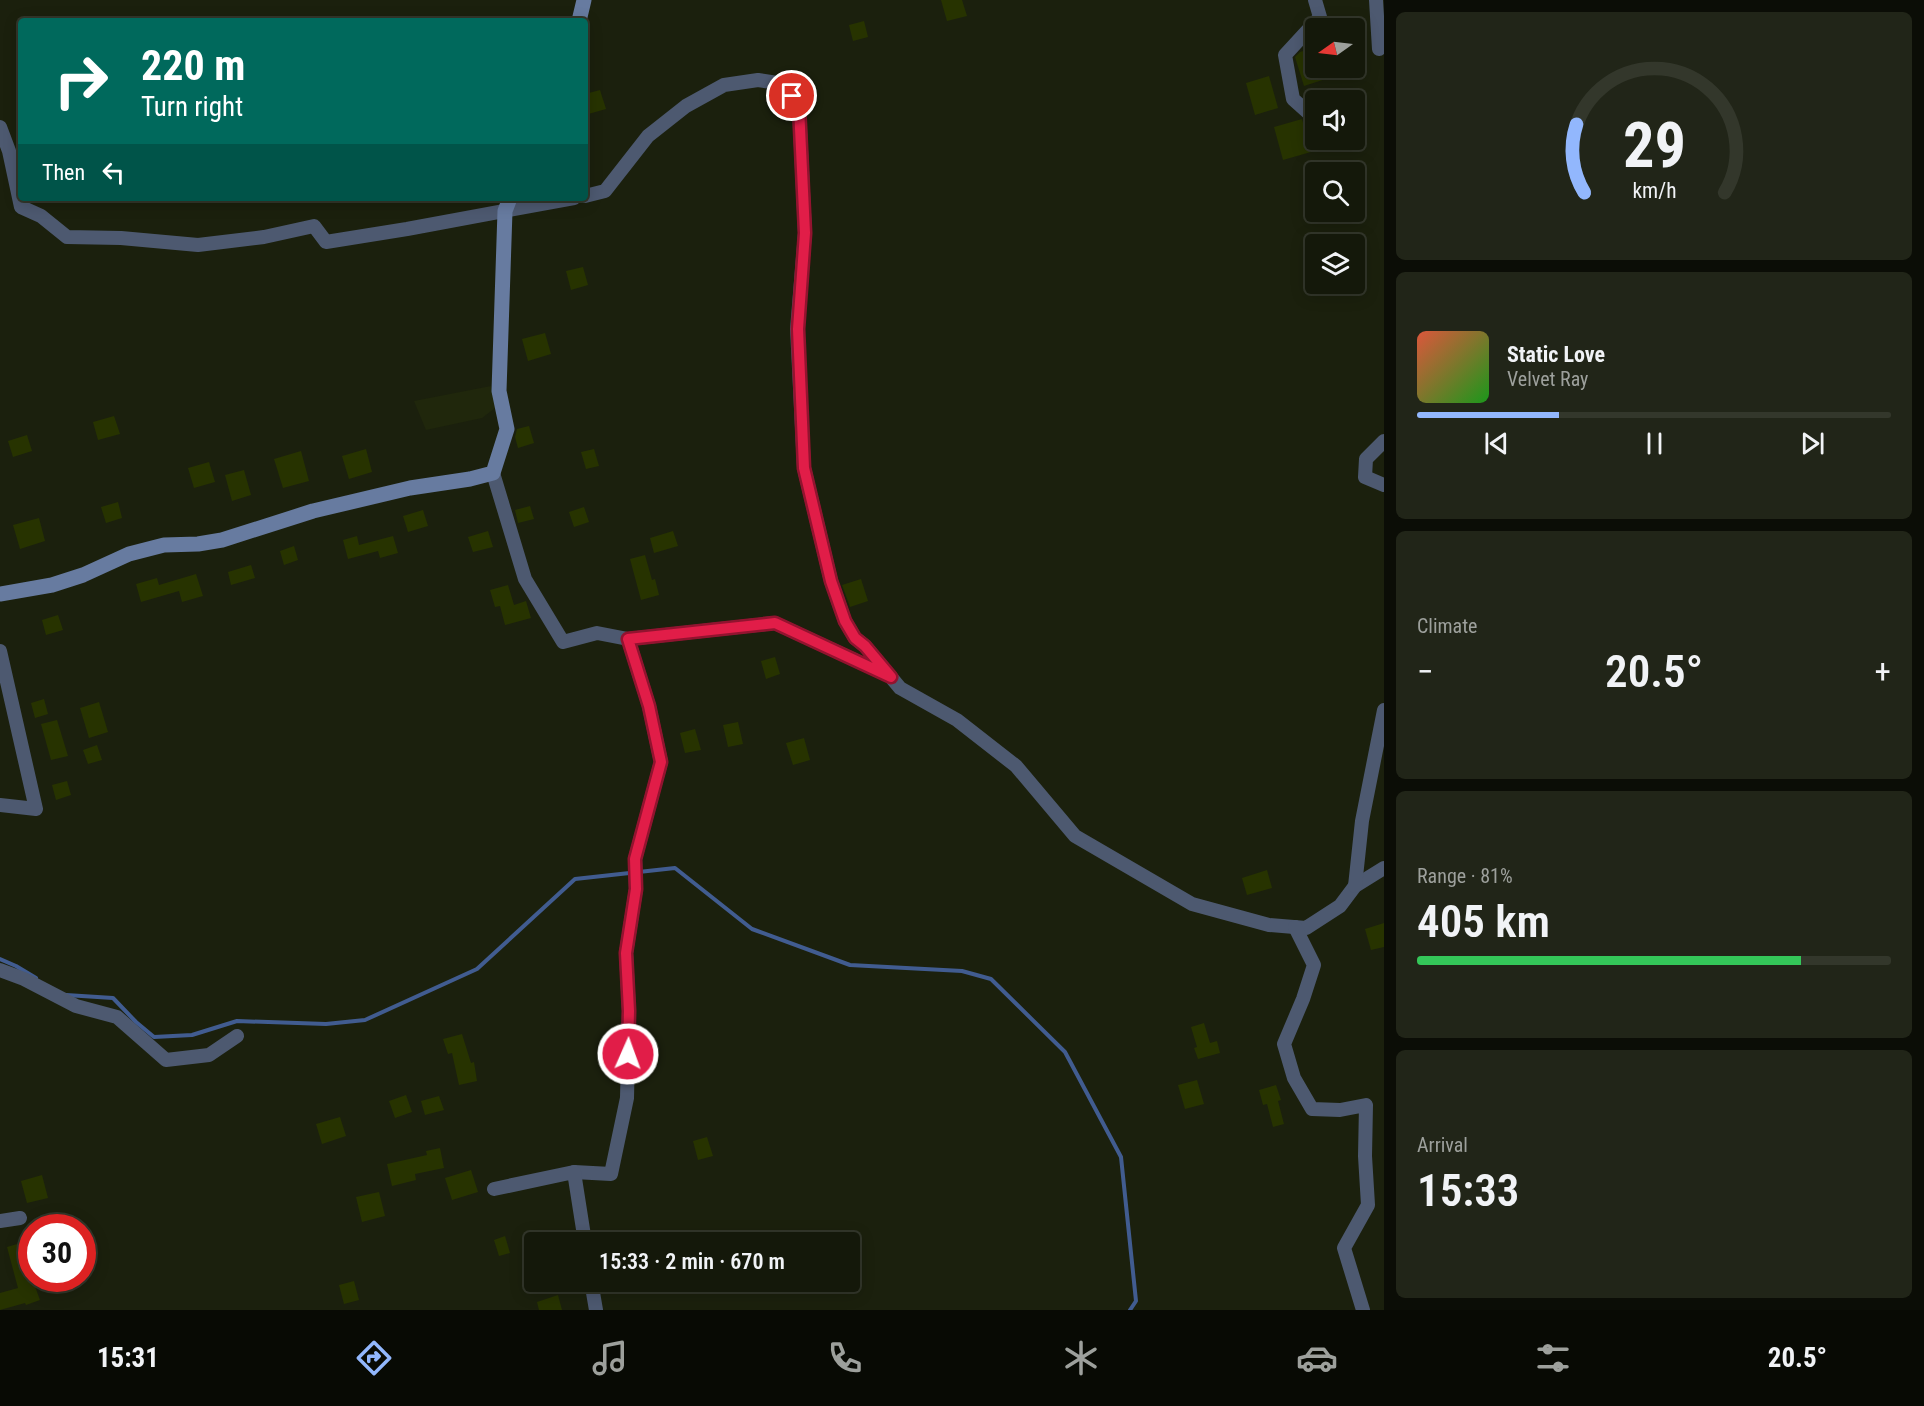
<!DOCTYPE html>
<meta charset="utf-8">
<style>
:root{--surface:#14180a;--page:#212518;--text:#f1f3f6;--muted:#9da09c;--line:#33372b;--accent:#92b7fd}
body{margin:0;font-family:"Roboto Condensed",sans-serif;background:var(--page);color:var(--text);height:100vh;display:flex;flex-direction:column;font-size:22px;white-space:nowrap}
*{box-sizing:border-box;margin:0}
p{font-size:20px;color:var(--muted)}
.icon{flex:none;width:33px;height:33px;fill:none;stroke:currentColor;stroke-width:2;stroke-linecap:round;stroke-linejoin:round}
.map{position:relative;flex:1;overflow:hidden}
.details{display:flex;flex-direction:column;gap:12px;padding:12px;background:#0b0d06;width:540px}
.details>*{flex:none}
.top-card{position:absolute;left:18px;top:18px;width:570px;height:183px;border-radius:6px;box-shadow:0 3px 15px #0003,0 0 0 2px var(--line);background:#00695c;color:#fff;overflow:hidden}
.needle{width:39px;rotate:256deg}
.buttons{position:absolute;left:1305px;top:18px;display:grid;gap:12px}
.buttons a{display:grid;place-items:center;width:60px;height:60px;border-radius:6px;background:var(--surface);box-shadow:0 3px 15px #0003,0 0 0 2px var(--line);font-size:30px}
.speed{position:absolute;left:18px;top:1214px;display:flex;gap:12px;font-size:30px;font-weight:700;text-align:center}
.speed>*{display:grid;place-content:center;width:78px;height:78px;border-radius:50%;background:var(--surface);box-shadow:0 3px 15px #0003,0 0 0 2px var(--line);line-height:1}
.speed .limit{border:9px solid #d22;background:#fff;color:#111}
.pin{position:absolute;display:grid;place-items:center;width:51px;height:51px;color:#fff;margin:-26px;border:3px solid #fff;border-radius:50%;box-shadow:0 2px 6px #0007}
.me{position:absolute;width:66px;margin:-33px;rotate:2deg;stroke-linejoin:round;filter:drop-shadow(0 0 4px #0008)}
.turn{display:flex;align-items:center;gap:21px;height:126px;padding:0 24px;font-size:27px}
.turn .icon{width:78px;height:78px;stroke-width:2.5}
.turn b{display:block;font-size:42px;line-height:51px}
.then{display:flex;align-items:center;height:57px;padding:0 24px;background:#0003;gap:12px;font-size:22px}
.big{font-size:45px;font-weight:600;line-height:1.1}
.details .tile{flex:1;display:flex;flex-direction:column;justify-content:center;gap:9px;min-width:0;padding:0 21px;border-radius:9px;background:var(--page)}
.details .dial{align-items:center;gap:0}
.dial svg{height:156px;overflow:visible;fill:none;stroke:var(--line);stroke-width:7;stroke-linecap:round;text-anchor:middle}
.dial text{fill:var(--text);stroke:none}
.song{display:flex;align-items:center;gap:18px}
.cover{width:72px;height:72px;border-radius:9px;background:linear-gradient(135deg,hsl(10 70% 55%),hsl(120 70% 35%))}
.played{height:6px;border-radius:3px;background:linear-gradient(90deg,var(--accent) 30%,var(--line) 30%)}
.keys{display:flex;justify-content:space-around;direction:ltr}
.heat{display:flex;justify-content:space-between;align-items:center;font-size:33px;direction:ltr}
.charge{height:9px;border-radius:4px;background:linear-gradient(90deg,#34c759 81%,var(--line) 0)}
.trip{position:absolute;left:524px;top:1232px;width:336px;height:60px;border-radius:6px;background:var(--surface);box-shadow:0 3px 15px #0003,0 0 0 2px var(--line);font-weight:600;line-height:60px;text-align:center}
.tabs{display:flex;height:96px;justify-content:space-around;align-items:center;background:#080a04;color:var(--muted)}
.tabs .icon{width:42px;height:42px}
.tabs .current{color:var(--accent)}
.tabs b{font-size:27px;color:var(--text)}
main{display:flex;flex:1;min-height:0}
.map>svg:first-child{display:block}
</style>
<main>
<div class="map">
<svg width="1384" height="1310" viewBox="0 0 1384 1310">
<rect width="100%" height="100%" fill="#1b200d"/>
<polygon fill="#20270c" points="491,386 495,408 482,418 426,430 414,401"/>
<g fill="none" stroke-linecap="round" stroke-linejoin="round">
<g stroke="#415c90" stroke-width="4">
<polyline points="0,959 16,966 36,978"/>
<polyline points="66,995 113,998 136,1022 154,1037 192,1035 237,1021 326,1024 365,1020 477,969 575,879 675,868 752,929 850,965 962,971 991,979 1065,1052 1121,1157 1136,1301 1130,1310"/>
</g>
</g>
<g fill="#273300">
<polygon points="941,0 962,0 967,16 947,21"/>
<polygon points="864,21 868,37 853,41 849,25"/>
<polygon points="1316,47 1316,68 1333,68 1335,76 1304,86 1295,57 1300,52"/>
<polygon points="1269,76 1278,108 1255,115 1246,83"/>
<polygon points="600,90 606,109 585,115 585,94"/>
<polygon points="1302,119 1311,152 1283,160 1274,127"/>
<polygon points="583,267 588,285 571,290 566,271"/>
<polygon points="545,333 551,354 528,361 522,339"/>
<polygon points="114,416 120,434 98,440 93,422"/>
<polygon points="529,426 534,443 518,448 515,437 517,429"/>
<polygon points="27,435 32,451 13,457 8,441"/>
<polygon points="366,449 372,472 349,479 342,456"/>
<polygon points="594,449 599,466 586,469 581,452"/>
<polygon points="301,451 309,481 283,488 274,459"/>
<polygon points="209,462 215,482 194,488 188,468"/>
<polygon points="244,470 251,495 232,501 225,475"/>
<polygon points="118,502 122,518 106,523 101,507"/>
<polygon points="530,506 534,519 518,523 515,510"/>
<polygon points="584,507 589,522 574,527 569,512"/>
<polygon points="423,510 428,526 408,532 403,516"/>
<polygon points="39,518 45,541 20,549 13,525"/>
<polygon points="488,531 493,547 473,552 468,537"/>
<polygon points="673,531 678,546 654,553 650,538"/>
<polygon points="357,536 359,545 393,536 398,553 380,558 378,551 348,559 343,540"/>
<polygon points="294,546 298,560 284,565 280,551"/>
<polygon points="645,555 652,580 655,579 659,595 641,600 630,559"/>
<polygon points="251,565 255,578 231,585 228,572"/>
<polygon points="196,574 203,596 182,602 179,591 141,602 136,584 157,578 159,585"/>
<polygon points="861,579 868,601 850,607 842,585"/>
<polygon points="508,585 514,605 526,601 531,618 505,625 500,606 495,607 490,590"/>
<polygon points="58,615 63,630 46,635 42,620"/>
<polygon points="775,657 780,674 766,679 761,661"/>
<polygon points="44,699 48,714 35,718 31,703"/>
<polygon points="99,702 108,732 89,738 80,708"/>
<polygon points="57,720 68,756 51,760 41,724"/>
<polygon points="738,722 743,744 728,747 723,725"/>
<polygon points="695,729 701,750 685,753 680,733"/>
<polygon points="804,738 810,760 793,765 786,743"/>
<polygon points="97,745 102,760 88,764 83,750"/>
<polygon points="67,781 71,795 56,800 52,785"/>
<polygon points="1267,870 1272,888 1247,895 1242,878"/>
<polygon points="1384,923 1384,947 1371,950 1365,929"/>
<polygon points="1204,1023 1210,1043 1217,1041 1220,1053 1198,1059 1194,1048 1197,1047 1191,1027"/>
<polygon points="462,1034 471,1063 474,1062 477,1081 459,1085 452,1053 448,1054 443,1039"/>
<polygon points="1197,1080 1204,1104 1185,1109 1178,1085"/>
<polygon points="1276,1085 1281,1100 1278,1101 1284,1124 1273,1127 1267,1104 1263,1105 1259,1090"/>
<polygon points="406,1095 412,1112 395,1118 389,1101"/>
<polygon points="439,1096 444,1110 425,1115 421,1101"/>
<polygon points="340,1117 346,1136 322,1144 316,1124"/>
<polygon points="707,1137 713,1156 698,1160 693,1141"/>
<polygon points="440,1148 444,1168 415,1174 416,1180 392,1186 387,1164 427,1155 426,1151"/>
<polygon points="471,1170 478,1192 452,1200 445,1178"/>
<polygon points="42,1175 48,1198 27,1203 21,1181"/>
<polygon points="379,1192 385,1216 362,1222 356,1197"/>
<polygon points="505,1236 510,1253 499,1256 494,1240"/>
<polygon points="27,1241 32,1257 32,1278 40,1300 26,1305 25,1303 0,1310 0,1293 18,1288 7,1247"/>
<polygon points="354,1281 359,1300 344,1304 339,1285"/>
<polygon points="558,1295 562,1310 539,1310 537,1302"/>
</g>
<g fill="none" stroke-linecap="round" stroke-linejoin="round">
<g stroke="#4d5970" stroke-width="14">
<polyline points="1376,0 1379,49"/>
<polyline points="1312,116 1293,99 1285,55 1320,17 1315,0"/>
<polyline points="0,127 9,151 21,207 41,216 67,237 121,238 198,245 264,237 314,226 326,242 407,229 574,198"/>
<polyline points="585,196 605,191 648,136 686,106 724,85 758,80 784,84 799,107 805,233 797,329 804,468 831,581 845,621 855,638 865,646 900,688 957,720 1016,766 1075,836 1192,904 1269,925 1306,928 1340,906 1355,886 1384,868"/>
<polyline points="1384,441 1366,459 1365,477 1384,485"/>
<polyline points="493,473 525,579 563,642 597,633 628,639 649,706 661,762 635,859 636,889 626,953 629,1011 627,1098 611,1174 574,1172"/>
<polyline points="628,639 775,623 887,675"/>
<polyline points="0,651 36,809 0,805"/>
<polyline points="1355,886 1362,821 1384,710"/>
<polyline points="1295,927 1314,965 1303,999 1284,1044 1294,1078 1312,1109 1340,1110 1366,1105 1365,1156 1368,1205 1344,1248 1363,1310"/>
<polyline points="0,970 24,979 76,1006 117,1017 166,1060 209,1055 237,1036"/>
<polyline points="494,1189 574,1172 585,1242"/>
<polyline points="0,1221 20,1218"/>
<polyline points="591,1281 596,1310"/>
</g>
<g stroke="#677ba0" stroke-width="15">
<polyline points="579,21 584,0"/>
<polyline points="0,594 52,585 83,575 129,554 164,545 198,544 222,540 313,511 410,488 470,479 493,473 507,429 499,391 505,211 510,198"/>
</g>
</g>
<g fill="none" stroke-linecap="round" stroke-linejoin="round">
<defs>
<polyline id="route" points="628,1054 629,1011 626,953 636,889 635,859 661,762 649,706 628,639 775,623 891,677 865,646 855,638 845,621 831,581 804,468 798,329 805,233 799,107 792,96"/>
</defs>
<use href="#route" stroke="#92132f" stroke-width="15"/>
<use href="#route" stroke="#e11d48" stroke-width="10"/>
</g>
</svg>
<div class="buttons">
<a><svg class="needle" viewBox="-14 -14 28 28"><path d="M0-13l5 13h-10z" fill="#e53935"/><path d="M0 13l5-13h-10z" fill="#9da09c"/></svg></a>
<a><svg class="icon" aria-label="sound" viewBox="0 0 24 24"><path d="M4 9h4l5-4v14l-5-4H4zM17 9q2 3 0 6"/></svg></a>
<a><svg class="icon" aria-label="search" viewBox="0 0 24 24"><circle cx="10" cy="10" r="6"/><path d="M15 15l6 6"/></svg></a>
<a><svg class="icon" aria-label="layers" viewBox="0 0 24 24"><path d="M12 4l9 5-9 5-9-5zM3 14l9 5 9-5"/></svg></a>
</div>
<div class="speed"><div class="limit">30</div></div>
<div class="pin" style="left:792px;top:96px;background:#d93025"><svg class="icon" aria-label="arrive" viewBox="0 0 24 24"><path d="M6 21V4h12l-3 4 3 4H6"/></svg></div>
<svg class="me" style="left:628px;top:1054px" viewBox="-20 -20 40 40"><circle r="17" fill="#e11d48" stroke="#fff" stroke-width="3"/><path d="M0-11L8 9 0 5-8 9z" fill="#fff"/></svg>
<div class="trip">15:33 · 2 min · 670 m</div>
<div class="top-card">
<div class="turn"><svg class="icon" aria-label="right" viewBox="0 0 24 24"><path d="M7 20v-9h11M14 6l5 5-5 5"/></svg><div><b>220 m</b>Turn right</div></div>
<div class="then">Then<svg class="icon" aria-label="left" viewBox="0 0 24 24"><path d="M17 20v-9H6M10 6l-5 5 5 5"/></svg></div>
</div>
</div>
<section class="details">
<div class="tile dial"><svg viewBox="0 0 100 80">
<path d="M14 69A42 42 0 1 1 86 69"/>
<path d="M14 69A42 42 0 0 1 10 34" stroke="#92b7fd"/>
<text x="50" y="56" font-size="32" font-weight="700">29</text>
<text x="50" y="72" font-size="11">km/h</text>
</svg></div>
<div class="tile">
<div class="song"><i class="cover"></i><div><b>Static Love</b><p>Velvet Ray</p></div></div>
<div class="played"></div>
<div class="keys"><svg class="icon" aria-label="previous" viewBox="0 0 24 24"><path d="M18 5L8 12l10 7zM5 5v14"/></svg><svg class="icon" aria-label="pause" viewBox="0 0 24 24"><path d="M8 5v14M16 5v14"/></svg><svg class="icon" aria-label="next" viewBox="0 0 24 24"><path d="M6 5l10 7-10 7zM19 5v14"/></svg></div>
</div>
<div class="tile"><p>Climate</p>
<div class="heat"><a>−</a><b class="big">20.5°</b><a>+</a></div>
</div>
<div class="tile"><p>Range · 81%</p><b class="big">405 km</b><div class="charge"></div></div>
<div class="tile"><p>Arrival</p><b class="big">15:33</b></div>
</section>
</main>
<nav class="tabs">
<b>15:31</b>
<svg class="icon current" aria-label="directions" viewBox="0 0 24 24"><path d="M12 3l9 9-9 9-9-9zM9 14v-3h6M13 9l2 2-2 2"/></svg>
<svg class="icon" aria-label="music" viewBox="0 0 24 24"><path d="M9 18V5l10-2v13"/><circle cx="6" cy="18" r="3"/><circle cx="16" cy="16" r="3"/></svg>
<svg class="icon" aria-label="phone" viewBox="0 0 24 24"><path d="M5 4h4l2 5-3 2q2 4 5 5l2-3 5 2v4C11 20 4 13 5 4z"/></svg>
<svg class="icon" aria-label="climate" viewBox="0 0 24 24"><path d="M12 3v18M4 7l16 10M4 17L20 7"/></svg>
<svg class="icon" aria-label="car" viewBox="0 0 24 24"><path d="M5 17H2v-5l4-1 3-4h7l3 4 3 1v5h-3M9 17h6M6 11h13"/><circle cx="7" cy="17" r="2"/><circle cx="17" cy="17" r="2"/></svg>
<svg class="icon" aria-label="filters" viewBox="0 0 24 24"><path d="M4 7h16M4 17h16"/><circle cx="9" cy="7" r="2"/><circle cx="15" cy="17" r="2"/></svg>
<b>20.5°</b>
</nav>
